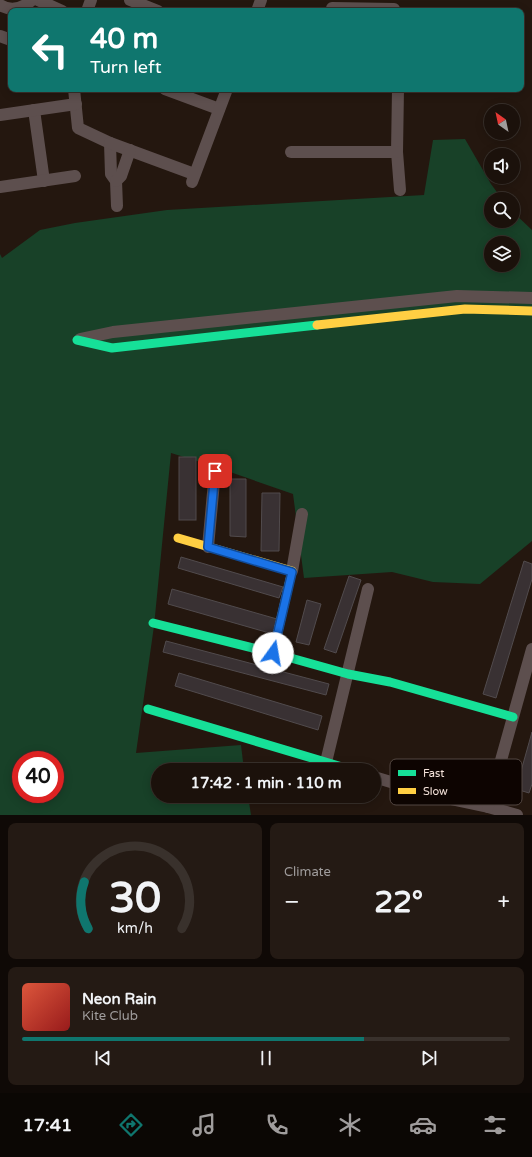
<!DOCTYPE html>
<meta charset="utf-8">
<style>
:root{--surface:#1b110b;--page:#241a14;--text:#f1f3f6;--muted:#a09d9d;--line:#39312c;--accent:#0f766e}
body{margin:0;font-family:"Varela Round",sans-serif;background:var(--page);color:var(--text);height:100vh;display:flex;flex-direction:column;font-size:15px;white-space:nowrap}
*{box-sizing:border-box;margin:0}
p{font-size:13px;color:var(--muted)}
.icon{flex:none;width:22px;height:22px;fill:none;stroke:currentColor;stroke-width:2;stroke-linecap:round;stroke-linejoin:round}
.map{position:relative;height:815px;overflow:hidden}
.details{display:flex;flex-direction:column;gap:8px;padding:8px;background:#0f0906;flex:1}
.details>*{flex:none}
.guide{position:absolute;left:8px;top:8px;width:516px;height:84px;border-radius:8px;box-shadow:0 2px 10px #0003,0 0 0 1px var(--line);background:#0f766e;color:#fff;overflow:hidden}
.needle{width:26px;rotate:327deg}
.tools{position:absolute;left:484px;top:104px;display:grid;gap:8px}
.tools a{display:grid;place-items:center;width:36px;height:36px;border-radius:50%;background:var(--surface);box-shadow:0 2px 10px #0003,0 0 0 1px var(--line);font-size:20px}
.speed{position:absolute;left:12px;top:751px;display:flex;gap:8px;font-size:20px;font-weight:700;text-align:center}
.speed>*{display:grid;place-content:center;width:52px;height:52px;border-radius:50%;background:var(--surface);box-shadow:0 2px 10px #0003,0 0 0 1px var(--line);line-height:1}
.speed .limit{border:6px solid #d22;background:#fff;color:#111}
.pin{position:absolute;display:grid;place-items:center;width:34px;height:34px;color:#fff;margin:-17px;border-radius:8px;box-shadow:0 2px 6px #0006}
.me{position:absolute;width:44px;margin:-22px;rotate:13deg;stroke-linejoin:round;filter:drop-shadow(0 0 3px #0008)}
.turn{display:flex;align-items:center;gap:14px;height:84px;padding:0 16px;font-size:18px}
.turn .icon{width:52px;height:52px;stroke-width:2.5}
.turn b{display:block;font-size:28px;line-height:34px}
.big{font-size:30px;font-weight:700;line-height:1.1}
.details .widget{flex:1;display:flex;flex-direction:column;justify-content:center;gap:6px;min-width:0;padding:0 14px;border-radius:8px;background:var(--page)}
.details .dial{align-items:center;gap:0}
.dial svg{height:104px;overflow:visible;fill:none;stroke:var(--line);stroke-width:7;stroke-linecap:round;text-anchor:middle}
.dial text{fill:var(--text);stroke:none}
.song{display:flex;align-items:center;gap:12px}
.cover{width:48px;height:48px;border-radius:6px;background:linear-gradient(135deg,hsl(10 70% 55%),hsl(0 70% 35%))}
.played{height:4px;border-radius:2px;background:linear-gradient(90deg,var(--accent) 70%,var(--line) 70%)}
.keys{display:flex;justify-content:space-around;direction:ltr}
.heat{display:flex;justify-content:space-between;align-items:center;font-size:22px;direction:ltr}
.details .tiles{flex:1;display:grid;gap:8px;grid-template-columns:1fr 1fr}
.widget:last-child{grid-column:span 2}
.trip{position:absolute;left:151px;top:763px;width:230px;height:40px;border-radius:20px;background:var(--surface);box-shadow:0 2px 10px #0003,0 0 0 1px var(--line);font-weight:700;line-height:40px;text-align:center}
.dock{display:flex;height:64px;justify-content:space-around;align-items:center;background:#0b0704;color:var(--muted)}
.dock .icon{width:28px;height:28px}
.dock .current{color:var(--accent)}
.dock b{font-size:18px;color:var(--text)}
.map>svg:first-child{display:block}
</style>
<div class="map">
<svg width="532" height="815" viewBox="0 0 532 815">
<rect width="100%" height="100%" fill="#24170f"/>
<path fill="#184128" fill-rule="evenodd" d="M465,139L491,184L502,199H491V221H513V212L532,230V541L480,584L433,582L392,572L304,578L293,494L207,464L171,453L154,626L136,753L241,745L244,770H158V796H248L251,815H0V254L2,258L40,230L75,223L167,210L424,195L433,140ZM491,243H513V265H491ZM21,760H55V794H21Z"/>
<g fill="#393133" stroke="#514b4d">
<rect x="179" y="457" width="17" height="63"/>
<polygon points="230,479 246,479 246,537 230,536"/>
<polygon points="262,493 280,493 279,551 261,551"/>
<polygon points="181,557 283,587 279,598 178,568"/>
<polygon points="524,561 532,564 532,579 496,698 483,694"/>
<polygon points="349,576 361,580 336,653 324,649"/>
<polygon points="172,589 277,619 273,634 168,604"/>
<polygon points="307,600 321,604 309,645 296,642"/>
<polygon points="166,641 329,684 326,695 163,652"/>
<polygon points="179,673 322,716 318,730 175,686"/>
<polygon points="532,732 532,784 529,793 516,789"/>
</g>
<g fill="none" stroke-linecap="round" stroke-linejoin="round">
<g stroke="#5d4f4e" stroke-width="12">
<polyline points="38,0 62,11"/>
<polyline points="130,0 158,11"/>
<path d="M0,5C11,12 23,8 32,0"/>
<polyline points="332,8 394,9"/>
<polyline points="87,11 91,0"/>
<polyline points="257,11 261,0"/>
<polyline points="0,36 11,40"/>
<polyline points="74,89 78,128 110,143 111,174 116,181 117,206"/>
<polyline points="165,89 219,109"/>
<polyline points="398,89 397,152 400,190"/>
<polyline points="34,110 44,181"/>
<polyline points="0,115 76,104"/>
<polyline points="110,143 194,174"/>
<polyline points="291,152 397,152"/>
<polyline points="116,181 121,176 130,150"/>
<polyline points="192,182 227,89"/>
<polyline points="0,187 75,176"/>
<polyline points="80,339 113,332 457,296 532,298"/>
<polyline points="208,547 215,471"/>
<polyline points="292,571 302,514"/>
<polyline points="326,762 368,589"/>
<polyline points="374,777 441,797 488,807 517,815"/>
<polyline points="488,807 532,649"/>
</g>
<g stroke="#16e098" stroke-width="9">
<polyline points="77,340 112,348 317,325"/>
<polyline points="153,623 273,653 348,674 390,682 513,717"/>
<polyline points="148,709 352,770"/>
</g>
<g stroke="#ffcf43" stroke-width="9">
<polyline points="317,325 465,309 532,311"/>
<polyline points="178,538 292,571 273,653"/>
</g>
</g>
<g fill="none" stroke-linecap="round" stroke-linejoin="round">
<defs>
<polyline id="route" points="215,471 208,547 292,572 273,653"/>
</defs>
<use href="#route" stroke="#114b97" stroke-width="10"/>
<use href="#route" stroke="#1a73e8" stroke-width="7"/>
</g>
<rect x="390" y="759" width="132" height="46" rx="6" fill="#0d0401" stroke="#534742" stroke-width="1"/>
<rect x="398" y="770" width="18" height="6" fill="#16e098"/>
<rect x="398" y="788" width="18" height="6" fill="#ffcf43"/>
<g font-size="11" fill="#f6e4db">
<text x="423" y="777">Fast</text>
<text x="423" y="795">Slow</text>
</g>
</svg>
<div class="tools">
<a><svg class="needle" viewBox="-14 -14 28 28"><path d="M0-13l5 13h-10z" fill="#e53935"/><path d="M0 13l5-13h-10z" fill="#a09d9d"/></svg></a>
<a><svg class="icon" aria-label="sound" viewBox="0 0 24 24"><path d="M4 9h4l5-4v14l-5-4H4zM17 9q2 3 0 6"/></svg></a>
<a><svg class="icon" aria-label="search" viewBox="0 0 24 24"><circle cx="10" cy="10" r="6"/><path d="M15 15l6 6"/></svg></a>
<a><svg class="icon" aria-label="layers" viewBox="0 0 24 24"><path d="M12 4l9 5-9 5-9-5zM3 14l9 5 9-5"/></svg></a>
</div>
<div class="speed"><div class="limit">40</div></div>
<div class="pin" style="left:215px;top:471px;background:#d93025"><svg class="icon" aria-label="arrive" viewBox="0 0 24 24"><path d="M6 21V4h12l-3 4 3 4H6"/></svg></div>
<svg class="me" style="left:273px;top:653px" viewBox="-20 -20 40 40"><circle r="19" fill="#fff"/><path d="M0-13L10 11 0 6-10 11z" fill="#1a73e8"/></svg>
<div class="trip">17:42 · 1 min · 110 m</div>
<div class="guide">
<div class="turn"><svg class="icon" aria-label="left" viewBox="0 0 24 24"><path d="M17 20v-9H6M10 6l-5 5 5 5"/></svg><div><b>40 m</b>Turn left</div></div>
</div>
</div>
<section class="details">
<div class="tiles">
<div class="widget dial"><svg viewBox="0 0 100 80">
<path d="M14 69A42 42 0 1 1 86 69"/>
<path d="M14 69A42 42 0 0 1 11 33" stroke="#0f766e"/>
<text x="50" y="56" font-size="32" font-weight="700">30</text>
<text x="50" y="72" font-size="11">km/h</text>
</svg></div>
<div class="widget"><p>Climate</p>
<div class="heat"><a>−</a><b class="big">22°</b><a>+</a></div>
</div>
<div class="widget">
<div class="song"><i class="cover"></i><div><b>Neon Rain</b><p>Kite Club</p></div></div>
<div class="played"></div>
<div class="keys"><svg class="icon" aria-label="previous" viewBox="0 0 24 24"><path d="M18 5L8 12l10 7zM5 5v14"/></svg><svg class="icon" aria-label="pause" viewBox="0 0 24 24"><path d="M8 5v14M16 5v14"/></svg><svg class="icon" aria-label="next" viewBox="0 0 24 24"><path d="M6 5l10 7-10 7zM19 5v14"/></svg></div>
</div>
</div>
</section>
<nav class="dock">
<b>17:41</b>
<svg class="icon current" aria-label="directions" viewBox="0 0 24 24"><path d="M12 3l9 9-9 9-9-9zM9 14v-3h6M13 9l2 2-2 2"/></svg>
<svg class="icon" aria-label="music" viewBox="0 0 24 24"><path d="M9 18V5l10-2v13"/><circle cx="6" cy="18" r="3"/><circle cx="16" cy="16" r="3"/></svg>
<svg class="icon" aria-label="phone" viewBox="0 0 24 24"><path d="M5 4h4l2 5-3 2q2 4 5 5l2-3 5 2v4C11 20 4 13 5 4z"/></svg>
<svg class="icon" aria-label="climate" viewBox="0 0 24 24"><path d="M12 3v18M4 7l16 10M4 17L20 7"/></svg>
<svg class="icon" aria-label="car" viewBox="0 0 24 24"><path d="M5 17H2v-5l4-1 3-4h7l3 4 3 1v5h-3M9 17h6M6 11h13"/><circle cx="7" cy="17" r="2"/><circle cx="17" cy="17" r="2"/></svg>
<svg class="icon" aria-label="filters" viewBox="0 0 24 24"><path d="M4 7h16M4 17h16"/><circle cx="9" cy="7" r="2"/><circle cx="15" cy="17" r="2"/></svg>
</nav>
